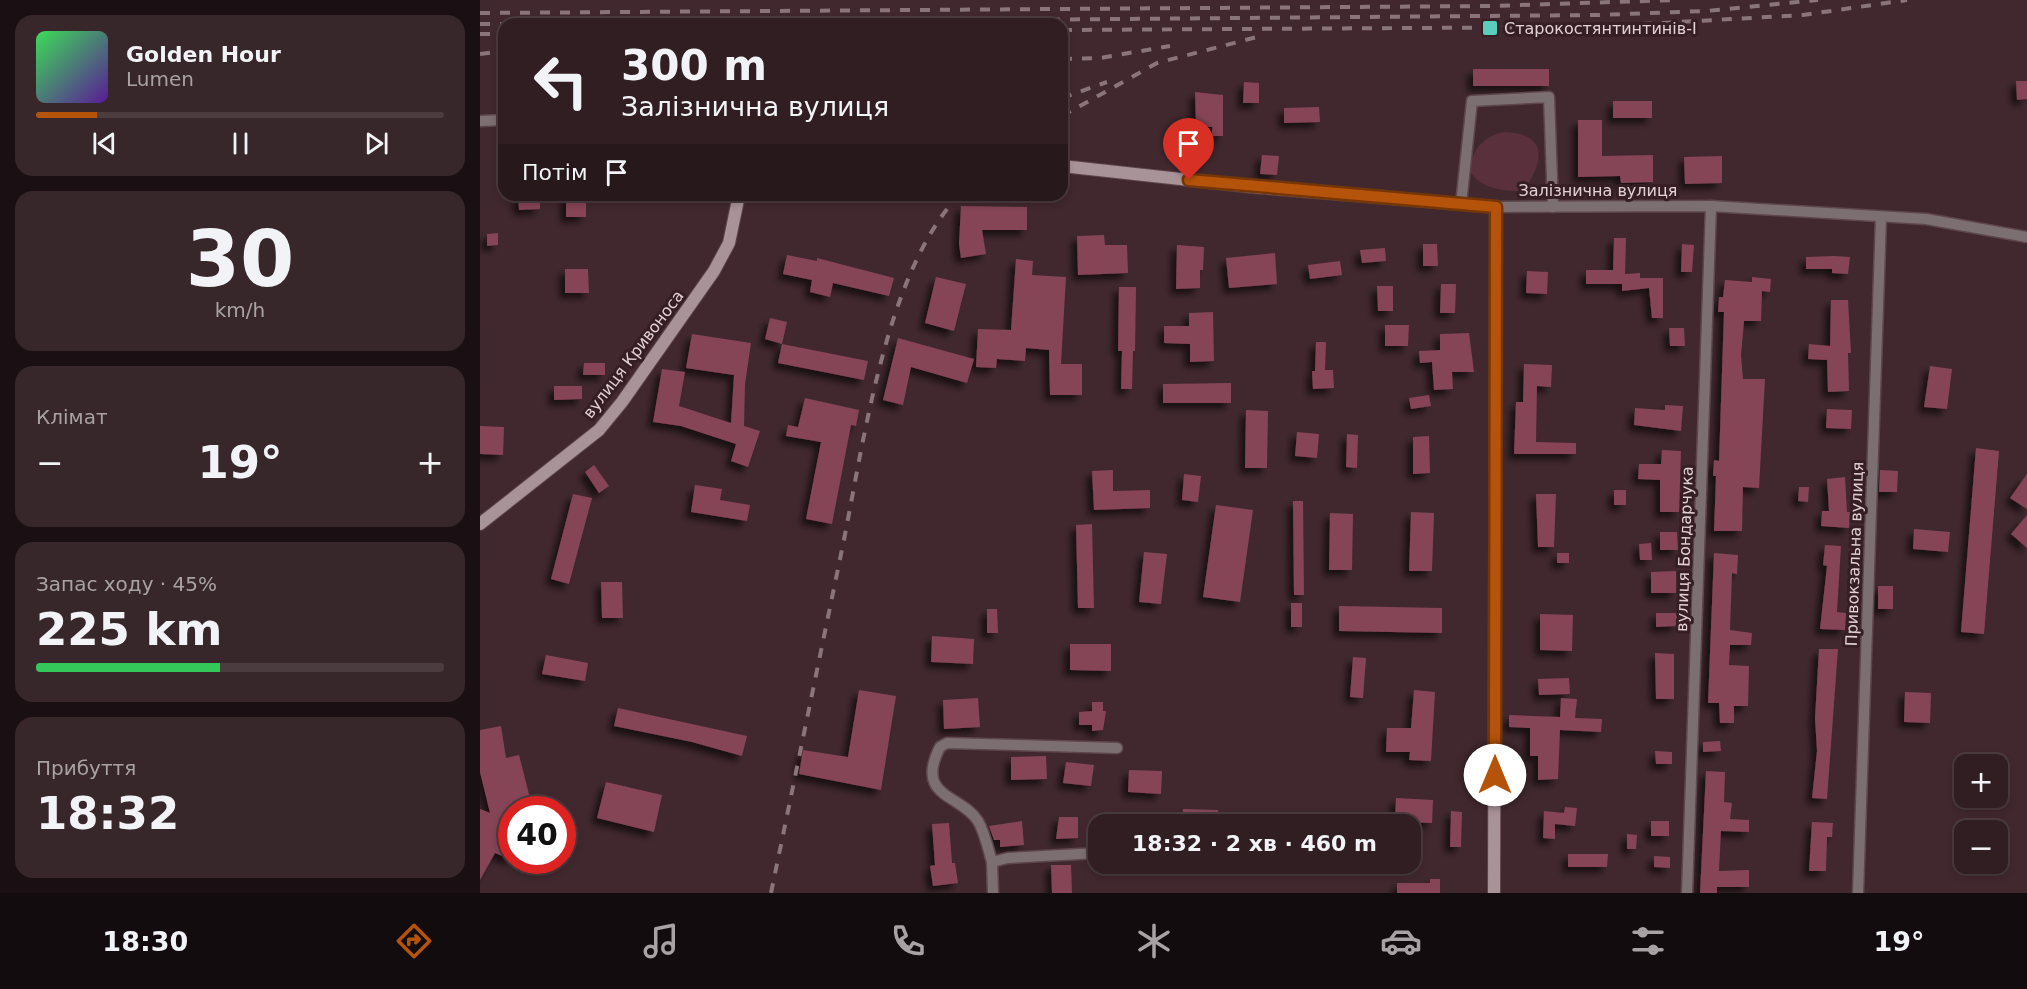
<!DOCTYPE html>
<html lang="uk">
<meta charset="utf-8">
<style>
:root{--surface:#301e22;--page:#38272a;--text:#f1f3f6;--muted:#a8a2a5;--line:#4b3c40;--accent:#b45309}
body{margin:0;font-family:"DejaVu Sans",sans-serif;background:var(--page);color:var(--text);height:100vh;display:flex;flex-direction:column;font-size:22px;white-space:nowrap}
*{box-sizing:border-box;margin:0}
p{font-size:20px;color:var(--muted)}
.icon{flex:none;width:33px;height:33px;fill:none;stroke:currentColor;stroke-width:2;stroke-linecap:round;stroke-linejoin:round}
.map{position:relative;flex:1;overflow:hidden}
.panel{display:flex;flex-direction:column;gap:15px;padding:15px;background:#1a1013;width:480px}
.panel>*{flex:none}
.guide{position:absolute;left:18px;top:18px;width:570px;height:183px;border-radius:18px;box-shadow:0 3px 9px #0003,0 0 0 2px var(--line);background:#301e22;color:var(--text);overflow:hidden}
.buttons{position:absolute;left:1474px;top:754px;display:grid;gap:12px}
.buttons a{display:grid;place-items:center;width:54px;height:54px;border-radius:12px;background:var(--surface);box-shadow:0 3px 9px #0003,0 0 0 2px var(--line);font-size:30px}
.speed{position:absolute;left:18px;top:796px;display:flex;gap:12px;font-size:30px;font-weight:700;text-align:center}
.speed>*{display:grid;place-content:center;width:78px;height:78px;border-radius:50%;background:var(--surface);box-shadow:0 3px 9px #0003,0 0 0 2px var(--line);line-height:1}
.speed .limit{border:9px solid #d22;background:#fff;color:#111}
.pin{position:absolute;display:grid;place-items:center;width:51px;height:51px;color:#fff;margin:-62px -26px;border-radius:50% 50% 50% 0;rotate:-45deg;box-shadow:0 0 6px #0007}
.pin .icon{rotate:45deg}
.me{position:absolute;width:66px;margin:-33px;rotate:0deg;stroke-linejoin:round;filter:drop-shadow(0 0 4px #0008)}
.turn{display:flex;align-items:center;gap:21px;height:126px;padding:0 24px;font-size:27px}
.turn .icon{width:78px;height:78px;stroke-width:2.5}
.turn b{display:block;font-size:42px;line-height:51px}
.then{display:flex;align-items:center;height:57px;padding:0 24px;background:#0003;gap:12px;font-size:22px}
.big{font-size:45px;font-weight:700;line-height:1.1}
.panel .tile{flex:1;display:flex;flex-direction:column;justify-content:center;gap:9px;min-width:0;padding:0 21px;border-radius:18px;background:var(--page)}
.panel .dial{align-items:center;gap:0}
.dial b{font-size:78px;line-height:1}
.song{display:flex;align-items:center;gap:18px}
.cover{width:72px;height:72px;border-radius:9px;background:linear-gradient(135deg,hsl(130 70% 55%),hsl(270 70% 35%))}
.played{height:6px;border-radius:3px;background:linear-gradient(90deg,var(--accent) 15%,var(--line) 15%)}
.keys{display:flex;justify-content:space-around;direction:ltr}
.heat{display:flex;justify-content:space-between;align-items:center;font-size:33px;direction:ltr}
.charge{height:9px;border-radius:4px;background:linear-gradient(90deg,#34c759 45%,var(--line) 0)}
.trip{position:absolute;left:608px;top:814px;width:333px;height:60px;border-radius:18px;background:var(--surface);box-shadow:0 3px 9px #0003,0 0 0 2px var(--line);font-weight:700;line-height:60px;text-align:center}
.tabs{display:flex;height:96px;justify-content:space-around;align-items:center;background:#130c0e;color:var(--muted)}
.tabs .icon{width:42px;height:42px}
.tabs .current{color:var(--accent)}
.tabs b{font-size:27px;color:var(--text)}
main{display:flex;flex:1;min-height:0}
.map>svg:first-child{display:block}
</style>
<main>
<section class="panel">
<div class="tile">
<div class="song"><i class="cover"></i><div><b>Golden Hour</b><p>Lumen</p></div></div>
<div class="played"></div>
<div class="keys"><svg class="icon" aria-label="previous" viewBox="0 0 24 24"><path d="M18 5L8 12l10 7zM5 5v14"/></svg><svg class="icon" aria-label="pause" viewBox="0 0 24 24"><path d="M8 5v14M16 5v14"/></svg><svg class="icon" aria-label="next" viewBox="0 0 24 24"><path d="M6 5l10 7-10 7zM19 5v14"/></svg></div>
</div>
<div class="tile dial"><b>30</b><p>km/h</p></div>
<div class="tile"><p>Клімат</p>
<div class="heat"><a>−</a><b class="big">19°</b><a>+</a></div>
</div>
<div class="tile"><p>Запас ходу · 45%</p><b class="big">225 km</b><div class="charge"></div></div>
<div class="tile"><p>Прибуття</p><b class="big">18:32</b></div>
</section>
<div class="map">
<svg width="1547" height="893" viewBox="0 0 1547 893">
<defs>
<filter id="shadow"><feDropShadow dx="-5.5" dy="5.5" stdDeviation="3" flood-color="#0009"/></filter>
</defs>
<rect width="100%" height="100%" fill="#40282e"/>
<path fill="#59303c" d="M1024,132C1068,133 1065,162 1043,191C1023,191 998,189 989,169C994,147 1003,137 1024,132Z"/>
<g fill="#854457" filter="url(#shadow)">
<rect x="993" y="69" width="76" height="17"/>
<polygon points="1536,81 1547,81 1547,99 1537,100"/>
<polygon points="764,82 779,83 779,103 763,103"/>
<polygon points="715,92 743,95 743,136 732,136 732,127 716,127"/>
<rect x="1133" y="101" width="39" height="17"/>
<polygon points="839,107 840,122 804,123 804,108"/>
<polygon points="1098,120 1122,120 1122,156 1173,155 1173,182 1141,183 1140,176 1098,177"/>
<polygon points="782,155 799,156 797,175 780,174"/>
<polygon points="1242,156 1242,183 1205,184 1204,157"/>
<polygon points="38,195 60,195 60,209 39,210"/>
<polygon points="86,195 100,195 100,203 106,203 106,217 86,217"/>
<polygon points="481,206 547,207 547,230 502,230 506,254 481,258 479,244"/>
<polygon points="18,233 18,245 7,246 7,234"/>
<polygon points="624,235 625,245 647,245 648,273 598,275 597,236"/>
<polygon points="1134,238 1146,238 1145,274 1160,273 1160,278 1183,278 1183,318 1172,318 1169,288 1142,291 1142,284 1106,284 1106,270 1133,270"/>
<polygon points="943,244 957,244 958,266 943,266"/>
<polygon points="1202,244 1214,245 1212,272 1201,272"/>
<polygon points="697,245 724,247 723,270 720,270 720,288 696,289"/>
<polygon points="905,248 906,261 882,263 880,250"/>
<polygon points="795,253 797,284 749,288 746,258"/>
<polygon points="307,255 337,261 337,258 414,278 409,296 353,283 350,297 330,292 332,280 303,274"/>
<polygon points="1354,256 1370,257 1368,274 1352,273 1352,269 1326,269 1326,257"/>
<polygon points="536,259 553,261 552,275 586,277 581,364 602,364 602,395 570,395 569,350 546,348 545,361 517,359 516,368 496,367 498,329 531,330"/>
<polygon points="860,261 862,275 830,279 828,265"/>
<polygon points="85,269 108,269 109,293 85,293"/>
<polygon points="1047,271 1068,272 1067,294 1046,293"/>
<polygon points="456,277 486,284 474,331 445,323"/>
<polygon points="1272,277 1291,279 1290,292 1282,291 1281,321 1264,321 1261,355 1263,379 1285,379 1279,488 1263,487 1262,531 1234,531 1236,476 1233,476 1234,460 1239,461 1244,312 1238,312 1239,297 1243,297 1245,280 1272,282"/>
<polygon points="961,284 976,284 975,313 960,313"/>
<polygon points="897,286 913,286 913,311 898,311"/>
<polygon points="639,287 656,287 655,351 653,351 652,389 641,389 642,351 638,351"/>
<polygon points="1351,300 1368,300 1371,353 1368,353 1369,391 1348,392 1347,360 1328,359 1329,344 1350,346"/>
<polygon points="733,312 734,361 710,362 710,344 684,343 684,326 709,326 709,313"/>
<polygon points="290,318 307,322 302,344 285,339"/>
<polygon points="905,325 929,325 928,346 905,346"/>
<polygon points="1189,328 1204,328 1205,346 1190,346"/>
<polygon points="989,333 994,372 972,372 973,389 954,390 952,362 940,363 939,351 960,350 960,334"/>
<polygon points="212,334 271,343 265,384 264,426 280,431 268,467 251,461 256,444 201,426 173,422 182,369 205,372 199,406 251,423 254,375 206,368"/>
<polygon points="418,338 494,359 487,383 431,367 423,405 403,400"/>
<polygon points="836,342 846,342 845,370 853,370 854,388 833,389 832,371 835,371"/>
<polygon points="302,344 388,361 384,380 298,363"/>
<polygon points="104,363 125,363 125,375 103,375"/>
<polygon points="1044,364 1072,365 1071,387 1057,386 1056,442 1096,443 1096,454 1034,454 1036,402 1043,402"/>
<polygon points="1450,366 1472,369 1467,409 1444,407"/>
<polygon points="751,383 751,403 683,403 683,384"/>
<polygon points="74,386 102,386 102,399 74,400"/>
<polygon points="949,395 951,406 931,409 929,398"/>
<polygon points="325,398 379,410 376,426 371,425 352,524 326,519 341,442 306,436 308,425 318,427"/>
<polygon points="1185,405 1203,406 1201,431 1154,425 1155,408 1185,410"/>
<polygon points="1347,409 1372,410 1371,429 1346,428"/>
<polygon points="766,410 788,411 787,468 765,468"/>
<polygon points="0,426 24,427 23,455 0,454"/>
<polygon points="817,432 839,434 837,458 815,456"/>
<polygon points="867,434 878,435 877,468 866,467"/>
<polygon points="949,436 950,473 933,474 933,437"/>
<polygon points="1496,448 1519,451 1504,634 1481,632"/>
<polygon points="1182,450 1201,451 1199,512 1180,512 1180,480 1158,479 1159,464 1181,464"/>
<polygon points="114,465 129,486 119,493 105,472"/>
<polygon points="633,470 633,491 670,490 670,508 614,510 612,471"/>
<polygon points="1400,470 1418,471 1417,492 1399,492"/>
<polygon points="704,474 721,476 718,502 702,500"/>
<polygon points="1547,474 1547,509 1530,498"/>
<polygon points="1365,477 1367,512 1370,512 1369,528 1341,526 1342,511 1349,511 1347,479"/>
<polygon points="215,485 242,489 240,500 270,505 267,521 211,512"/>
<polygon points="1319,487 1329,487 1328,502 1318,501"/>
<rect x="1134" y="490" width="12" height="15"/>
<polygon points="93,494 112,498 89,584 71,579"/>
<polygon points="1056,494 1076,494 1074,547 1058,547"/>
<polygon points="813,501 823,501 824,595 814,595"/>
<polygon points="736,505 773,510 760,602 723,597"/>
<polygon points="931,512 954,513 952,571 929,571"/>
<polygon points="850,513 873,514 872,570 849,570"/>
<polygon points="1547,515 1547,548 1531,534"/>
<polygon points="612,524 614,608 598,608 596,525"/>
<polygon points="1434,529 1470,532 1468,552 1433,549"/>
<polygon points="1180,532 1197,532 1198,550 1180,550"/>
<polygon points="1171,543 1172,560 1160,560 1159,544"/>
<polygon points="1345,545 1361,546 1357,612 1366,613 1365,630 1340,629 1347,566 1343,565"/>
<polygon points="664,552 687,554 681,604 659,602"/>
<rect x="1077" y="553" width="12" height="10"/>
<polygon points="1234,553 1258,555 1257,574 1252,573 1250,630 1272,633 1271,645 1250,645 1249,665 1269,666 1268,706 1254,706 1254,723 1240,723 1239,703 1228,703"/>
<polygon points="1196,571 1196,593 1171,593 1171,572"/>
<polygon points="121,582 142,582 143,618 122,618"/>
<rect x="1398" y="586" width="15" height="23"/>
<rect x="811" y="603" width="11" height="24"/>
<polygon points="859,606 962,608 962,633 859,631"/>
<polygon points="507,609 517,609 518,633 507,633"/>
<polygon points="1176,613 1197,613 1197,626 1176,627"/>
<polygon points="1060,614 1093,615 1092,651 1060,650"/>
<polygon points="452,636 494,639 493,664 451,662"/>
<polygon points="590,644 631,644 631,671 590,670"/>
<polygon points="1339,649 1358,649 1347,799 1332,798 1337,751 1335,718"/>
<polygon points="1175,653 1194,654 1194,699 1176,699"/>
<polygon points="66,655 108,663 105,681 62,674"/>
<polygon points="873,657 886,658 883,698 870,697"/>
<polygon points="1089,678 1090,694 1059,695 1058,679"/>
<polygon points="379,690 416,696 401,790 319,774 323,750 368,757"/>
<polygon points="934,690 955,692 951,761 929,760 930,752 906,752 907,728 931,728"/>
<polygon points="1425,692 1451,693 1450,723 1424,722"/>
<polygon points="498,698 500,727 464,729 463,700"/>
<polygon points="1081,698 1097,699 1095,718 1122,719 1121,732 1080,730 1078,779 1058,780 1058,756 1050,756 1050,728 1029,727 1029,715 1080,717"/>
<polygon points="612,702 623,702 623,711 626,711 623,730 612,731 612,725 599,725 599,712 612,711"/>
<polygon points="138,708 267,736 262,756 212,742 134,726"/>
<polygon points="21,726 26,758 39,755 53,810 32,810 32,860 15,853 0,880 0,809 10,813 0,772 0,730"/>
<polygon points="1240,741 1241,751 1223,752 1223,742"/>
<polygon points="1175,751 1192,752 1192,764 1176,764"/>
<polygon points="566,756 567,779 531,780 531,757"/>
<polygon points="586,762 614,765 611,786 583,783"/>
<polygon points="649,770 682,771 681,794 648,792"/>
<polygon points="1226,771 1245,772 1244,802 1252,803 1250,819 1269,820 1269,832 1241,831 1239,871 1269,870 1269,887 1237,887 1237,893 1220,893"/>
<polygon points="126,782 182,795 174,832 117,818"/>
<polygon points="916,798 953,800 952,823 915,822"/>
<polygon points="1085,807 1097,808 1095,826 1075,824 1075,839 1063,838 1064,811 1084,813"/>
<polygon points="703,809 738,810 738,825 702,825"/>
<polygon points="971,811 982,812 981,847 970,847"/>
<polygon points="666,813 666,825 634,825 634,814"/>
<polygon points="579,817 598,817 598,838 576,839"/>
<polygon points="542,821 544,845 520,847 520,840 514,840 509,826"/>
<rect x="1171" y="821" width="18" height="15"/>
<polygon points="1332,822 1353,823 1352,837 1347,837 1346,871 1329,871"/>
<polygon points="469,823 472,863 475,863 478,883 453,886 450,866 455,865 452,824"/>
<polygon points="1147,834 1157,835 1156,849 1147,849"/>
<polygon points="1088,854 1128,854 1127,867 1088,867"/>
<polygon points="1174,856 1190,857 1190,868 1174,867"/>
<polygon points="571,865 591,865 592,893 572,893"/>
<polygon points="950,879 960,879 960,893 917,893 917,883 950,883"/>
</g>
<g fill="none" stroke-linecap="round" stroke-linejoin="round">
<defs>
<g id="street">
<polyline points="0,121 24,120"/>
<polyline points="981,204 992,101 1069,97 1073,207"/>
<polyline points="1016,207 1231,206 1446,219 1547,237"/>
<path d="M512,862C508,849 505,833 498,821C481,794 434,798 460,747L467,743L637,748"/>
<polyline points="513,893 512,862 528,858 618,853"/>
<polyline points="1207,893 1231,206"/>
<polyline points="1378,893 1401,217"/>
</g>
<g id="secondary">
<polyline points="582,166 773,187 1016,207 1014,893"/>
<polyline points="0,524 119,430 142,402 234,271 249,243 259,195"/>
</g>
</defs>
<use href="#street" stroke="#5d464c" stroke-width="13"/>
<use href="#secondary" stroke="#5d464c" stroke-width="14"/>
<use href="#street" stroke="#7c6f72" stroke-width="10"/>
<use href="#secondary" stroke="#a89398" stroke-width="12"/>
<g stroke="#8a757b" stroke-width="4" stroke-dasharray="10 10" stroke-linecap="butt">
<polyline points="0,13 1011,6 1195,0"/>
<polyline points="0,24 24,24"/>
<polyline points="50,24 1119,15 1226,11 1338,0"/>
<polyline points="582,30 1110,27 1323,15 1427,0"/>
<polyline points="0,34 24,34"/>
<polyline points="0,54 24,51"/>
<polyline points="582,59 620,58 690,46"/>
<polyline points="582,98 627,82"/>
<polyline points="582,116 677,63 777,37"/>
<path d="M291,893C314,782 337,670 360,559C383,451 403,276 479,195"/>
</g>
</g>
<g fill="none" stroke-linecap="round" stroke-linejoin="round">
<defs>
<polyline id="route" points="709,180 1016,207 1015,775"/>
</defs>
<use href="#route" stroke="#753606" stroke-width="15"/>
<use href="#route" stroke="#b45309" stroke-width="10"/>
</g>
<rect fill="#5acebd" stroke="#351e24" stroke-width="2" x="1002" y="20" width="16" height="16" rx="3"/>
<g text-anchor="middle" stroke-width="6" stroke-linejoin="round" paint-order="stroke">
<g font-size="16" fill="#e1d1d5" stroke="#351e24" text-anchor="start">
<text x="1024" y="34">Старокостянтинтинів-І</text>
</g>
<g font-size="16" fill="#e1d1d5" stroke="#351e24">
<text x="1118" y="196">Залізнична вулиця</text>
<text transform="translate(153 354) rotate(-53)" y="6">вулиця Кривоноса</text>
<text transform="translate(1204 549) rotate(-88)" y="6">вулиця Бондарчука</text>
<text transform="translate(1374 554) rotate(-88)" y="6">Привокзальна вулиця</text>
</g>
</g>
</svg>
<div class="buttons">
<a>+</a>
<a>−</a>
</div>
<div class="speed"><div class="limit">40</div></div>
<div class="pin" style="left:709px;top:180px;background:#d93025"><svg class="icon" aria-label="arrive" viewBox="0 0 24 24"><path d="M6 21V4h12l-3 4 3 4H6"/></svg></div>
<svg class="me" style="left:1015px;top:775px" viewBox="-20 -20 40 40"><circle r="19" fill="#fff"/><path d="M0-13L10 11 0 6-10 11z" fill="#b45309"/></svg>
<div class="trip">18:32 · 2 хв · 460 m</div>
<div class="guide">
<div class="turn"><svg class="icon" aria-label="left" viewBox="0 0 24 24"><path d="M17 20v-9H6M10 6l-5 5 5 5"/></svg><div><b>300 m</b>Залізнична вулиця</div></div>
<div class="then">Потім<svg class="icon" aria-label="arrive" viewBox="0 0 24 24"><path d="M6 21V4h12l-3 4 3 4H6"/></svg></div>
</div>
</div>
</main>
<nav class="tabs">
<b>18:30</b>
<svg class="icon current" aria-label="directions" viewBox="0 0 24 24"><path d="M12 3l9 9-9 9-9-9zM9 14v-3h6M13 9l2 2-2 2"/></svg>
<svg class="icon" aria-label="music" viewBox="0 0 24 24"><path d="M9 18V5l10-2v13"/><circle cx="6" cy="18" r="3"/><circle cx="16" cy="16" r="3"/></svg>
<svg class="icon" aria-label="phone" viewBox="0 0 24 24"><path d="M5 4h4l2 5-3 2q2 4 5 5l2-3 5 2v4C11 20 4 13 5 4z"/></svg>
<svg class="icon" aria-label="climate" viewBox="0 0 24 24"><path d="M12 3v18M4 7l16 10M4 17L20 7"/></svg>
<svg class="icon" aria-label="car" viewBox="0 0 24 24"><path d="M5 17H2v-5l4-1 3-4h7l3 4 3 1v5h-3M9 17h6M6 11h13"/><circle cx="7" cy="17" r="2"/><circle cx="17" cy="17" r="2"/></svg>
<svg class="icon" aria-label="filters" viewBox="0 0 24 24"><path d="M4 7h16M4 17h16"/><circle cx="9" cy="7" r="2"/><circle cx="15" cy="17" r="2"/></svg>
<b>19°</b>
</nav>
